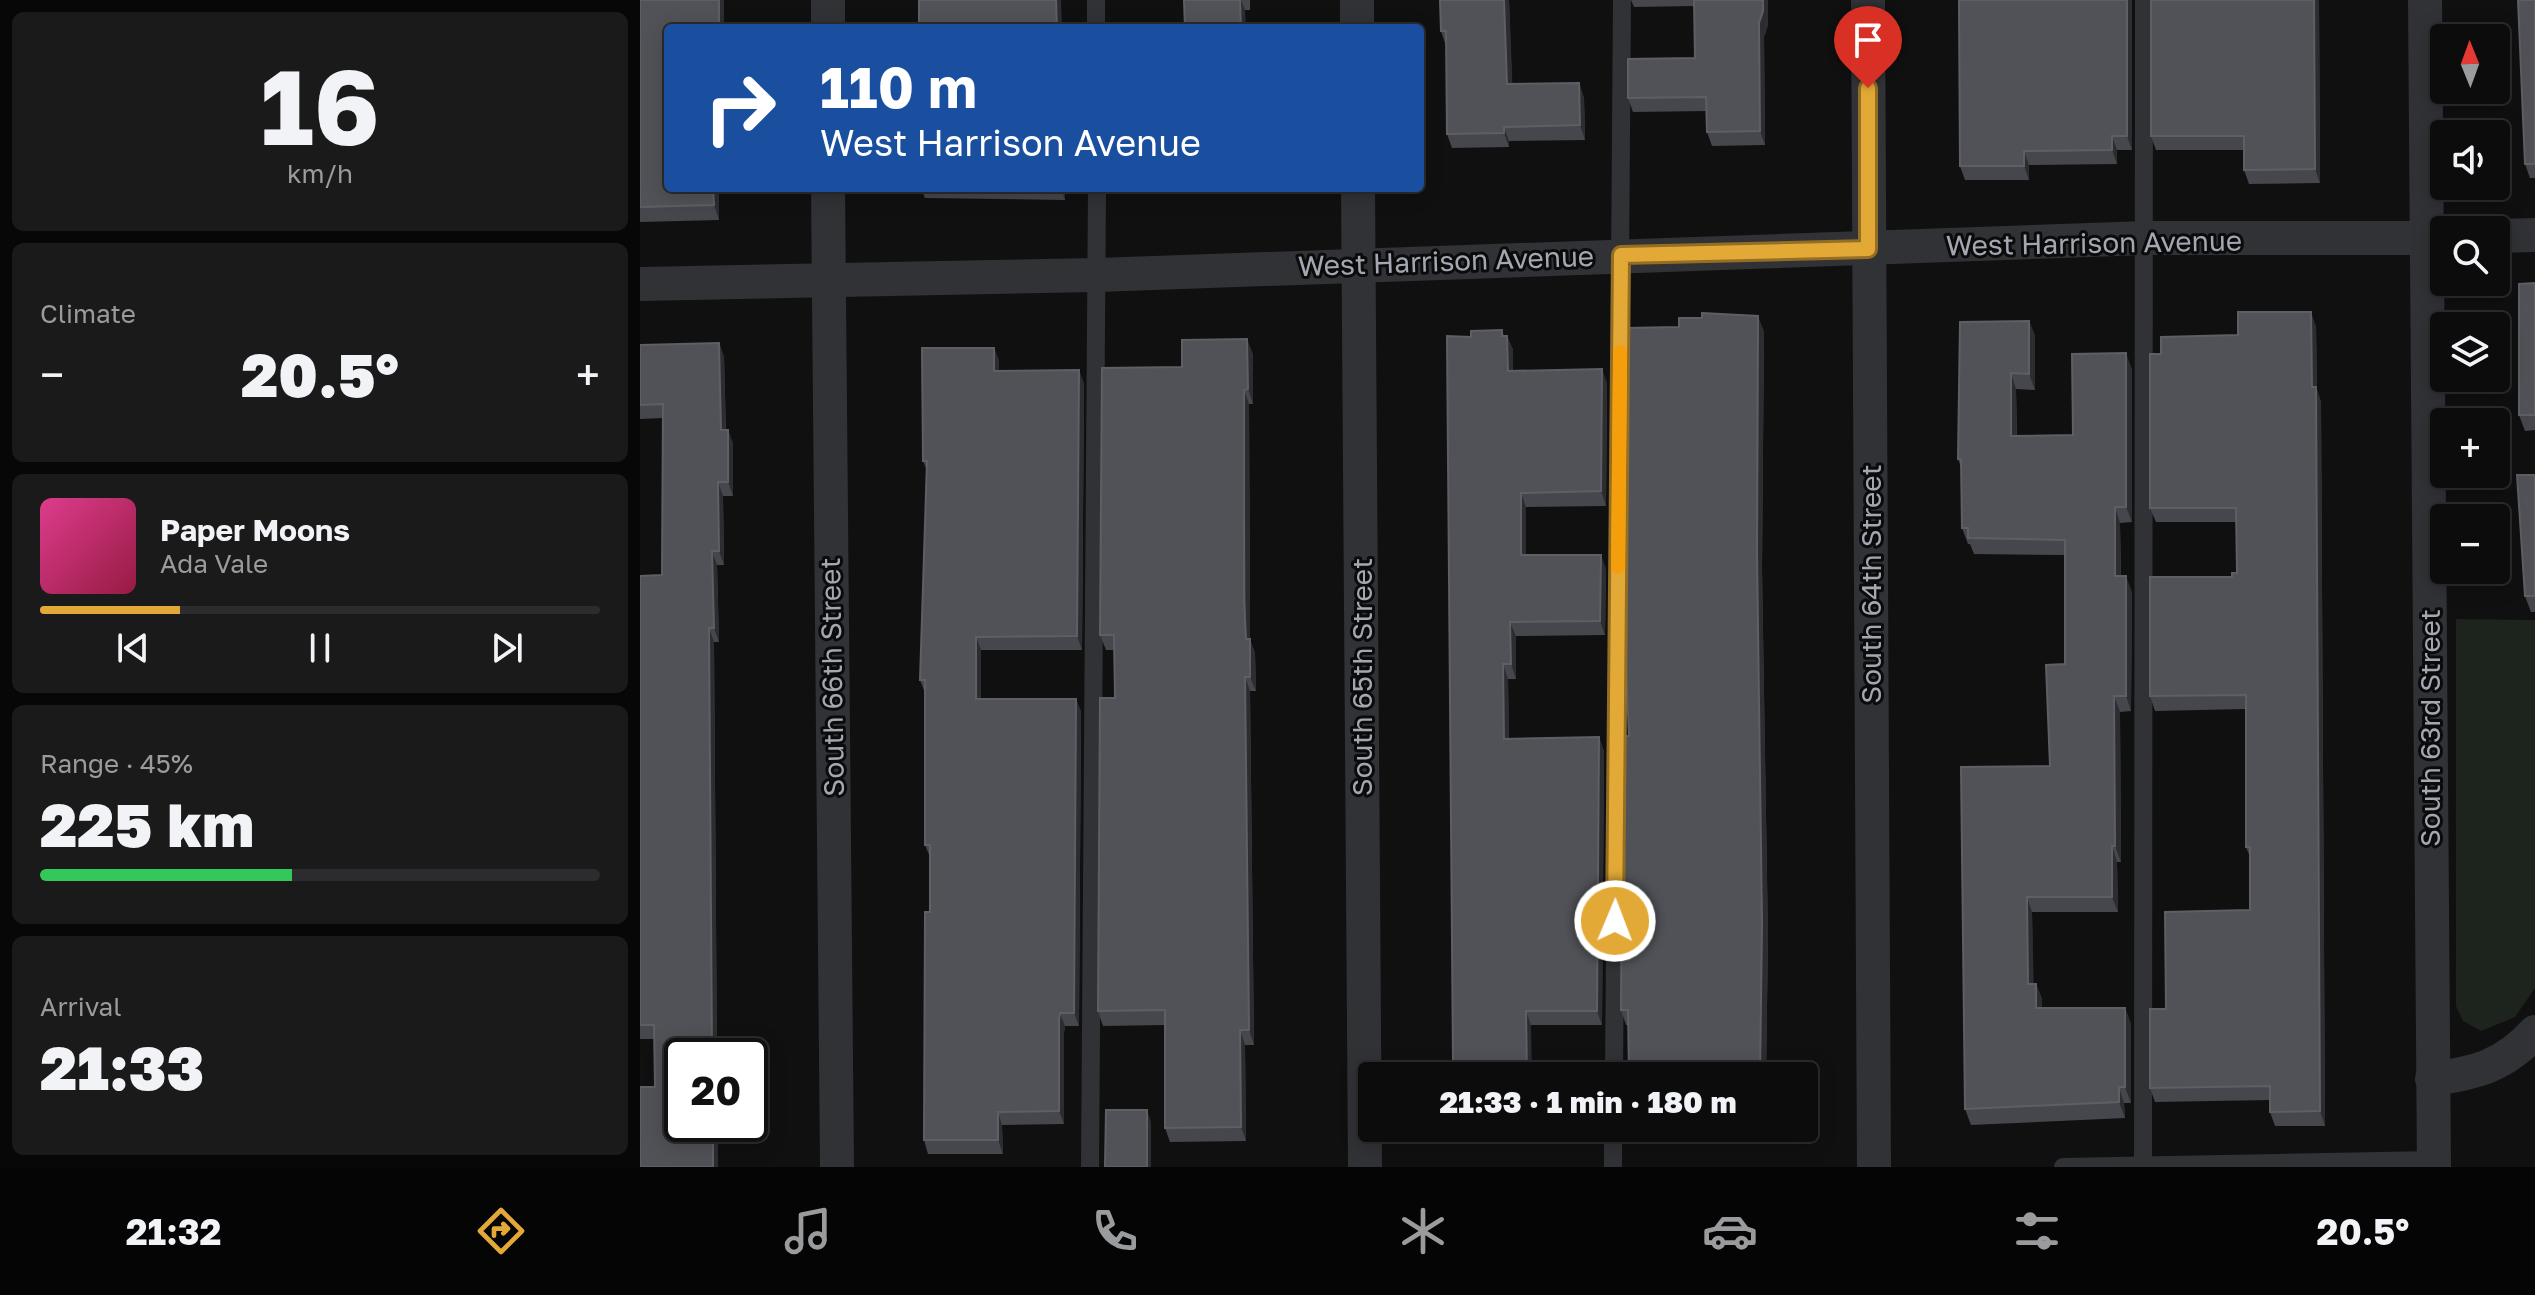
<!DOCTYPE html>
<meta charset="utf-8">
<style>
:root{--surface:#0c0c0d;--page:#1a1a1b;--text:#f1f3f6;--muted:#9a9b9d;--line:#2c2c2e;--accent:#e3a936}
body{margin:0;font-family:"Golos Text",sans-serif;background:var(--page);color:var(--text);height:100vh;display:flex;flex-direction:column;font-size:30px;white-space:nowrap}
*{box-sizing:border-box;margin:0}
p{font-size:26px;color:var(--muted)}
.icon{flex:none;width:44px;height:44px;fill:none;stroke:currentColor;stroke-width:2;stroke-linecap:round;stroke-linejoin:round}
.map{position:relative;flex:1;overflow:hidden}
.details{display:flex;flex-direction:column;gap:12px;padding:12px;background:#070707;width:640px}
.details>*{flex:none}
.banner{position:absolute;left:24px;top:24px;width:760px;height:168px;border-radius:8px;box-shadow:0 4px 20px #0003,0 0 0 2px var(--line);background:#1a4fa0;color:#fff;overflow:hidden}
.needle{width:52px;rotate:359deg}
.controls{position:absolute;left:1790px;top:24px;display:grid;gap:16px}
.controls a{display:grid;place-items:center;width:80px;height:80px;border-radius:8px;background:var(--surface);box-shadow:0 4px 20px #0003,0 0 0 2px var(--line);font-size:40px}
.speed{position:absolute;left:24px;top:1038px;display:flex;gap:16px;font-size:40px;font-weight:700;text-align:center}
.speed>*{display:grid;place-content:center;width:104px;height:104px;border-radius:50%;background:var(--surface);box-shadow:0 4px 20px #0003,0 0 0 2px var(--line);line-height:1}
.speed .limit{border:4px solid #111;border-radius:12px;background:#fff;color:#111}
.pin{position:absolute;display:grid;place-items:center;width:68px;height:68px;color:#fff;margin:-82px -34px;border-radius:50% 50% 50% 0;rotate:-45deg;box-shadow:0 0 8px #0007}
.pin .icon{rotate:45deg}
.me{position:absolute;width:88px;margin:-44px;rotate:1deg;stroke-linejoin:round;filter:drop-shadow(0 0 6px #0008)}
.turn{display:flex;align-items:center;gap:28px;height:168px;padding:0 24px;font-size:36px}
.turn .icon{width:104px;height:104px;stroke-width:2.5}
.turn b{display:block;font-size:56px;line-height:68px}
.big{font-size:60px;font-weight:800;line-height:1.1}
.details .widget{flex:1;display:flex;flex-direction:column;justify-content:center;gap:12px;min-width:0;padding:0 28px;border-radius:12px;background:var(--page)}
.details .dial{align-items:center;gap:0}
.dial b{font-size:104px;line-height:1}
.song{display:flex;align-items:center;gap:24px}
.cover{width:96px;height:96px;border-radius:12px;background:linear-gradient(135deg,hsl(330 70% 55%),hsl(340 70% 35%))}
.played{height:8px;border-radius:4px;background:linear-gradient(90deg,var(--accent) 25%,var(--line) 25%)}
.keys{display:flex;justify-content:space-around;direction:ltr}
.heat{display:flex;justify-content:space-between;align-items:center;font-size:44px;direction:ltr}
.charge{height:12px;border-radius:6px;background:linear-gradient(90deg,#34c759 45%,var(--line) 0)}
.trip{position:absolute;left:718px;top:1062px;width:460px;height:80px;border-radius:8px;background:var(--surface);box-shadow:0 4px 20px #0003,0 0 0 2px var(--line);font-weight:800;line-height:80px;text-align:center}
.dock{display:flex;height:128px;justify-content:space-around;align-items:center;background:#050505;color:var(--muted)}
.dock .icon{width:56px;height:56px}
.dock .on{color:var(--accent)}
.dock b{font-size:36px;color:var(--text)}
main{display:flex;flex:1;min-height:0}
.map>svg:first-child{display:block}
</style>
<main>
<section class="details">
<div class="widget dial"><b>16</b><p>km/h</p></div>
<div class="widget"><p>Climate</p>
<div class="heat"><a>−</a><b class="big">20.5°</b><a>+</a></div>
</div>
<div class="widget">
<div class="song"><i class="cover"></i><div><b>Paper Moons</b><p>Ada Vale</p></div></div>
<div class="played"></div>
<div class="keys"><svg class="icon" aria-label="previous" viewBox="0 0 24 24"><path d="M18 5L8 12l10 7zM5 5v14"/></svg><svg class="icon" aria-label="pause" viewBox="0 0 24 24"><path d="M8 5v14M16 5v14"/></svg><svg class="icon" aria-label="next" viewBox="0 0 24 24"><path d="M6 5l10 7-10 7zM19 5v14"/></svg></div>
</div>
<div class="widget"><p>Range · 45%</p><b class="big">225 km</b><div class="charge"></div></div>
<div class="widget"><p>Arrival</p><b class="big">21:33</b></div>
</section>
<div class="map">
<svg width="1895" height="1167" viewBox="0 0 1895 1167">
<rect width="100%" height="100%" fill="#101011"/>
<polygon fill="#1d231d" points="1816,619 1895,620 1895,988 1875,1017 1841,1031 1823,1021 1816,1006"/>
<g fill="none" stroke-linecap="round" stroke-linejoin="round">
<g stroke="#313236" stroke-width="18">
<polyline points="456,0 456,28"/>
<polyline points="974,1076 982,0"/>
<polyline points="1503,1166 1504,0"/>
<polyline points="450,1167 457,188"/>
<polyline points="973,1167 973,1128"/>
<polyline points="1423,1167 1794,1160"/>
</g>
<g stroke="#313236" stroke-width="34">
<polyline points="188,0 188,28"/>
<polyline points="717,0 717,28"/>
<polyline points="1228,0 1234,1167"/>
<polyline points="1785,0 1794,1167"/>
<polyline points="188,188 197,1167"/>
<polyline points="718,188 725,1167"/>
<polyline points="1856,236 1895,235"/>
<polyline points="0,284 457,275 1506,238 1804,238"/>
<path d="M1792,1079C1836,1073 1864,1066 1895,1032"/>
</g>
</g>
<g fill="#46474c">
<polygon points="0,0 28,28 28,188 79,188 79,220 0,222"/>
<polygon points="544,0 610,0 610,10 605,10 545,28"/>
<polygon points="800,0 869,0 872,84 939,83 944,98 945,140 869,141 869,147 812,148 807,134 806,46 801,31"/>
<polygon points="991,0 1128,0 1128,25 1124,37 1125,145 1072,146 1067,132 1067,111 993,112 988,98 1055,58 1054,6 994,7"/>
<polygon points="1319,0 1492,0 1492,150 1477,150 1477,164 1389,165 1389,180 1325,180 1320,166"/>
<polygon points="1511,0 1679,0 1680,183 1609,184 1604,170 1604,150 1516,150 1511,136"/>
<polygon points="1895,0 1895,178 1890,178 1885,164"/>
<polygon points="281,188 425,188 425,200 285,198"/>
<polygon points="1895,283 1895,430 1885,431 1879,415"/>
<polygon points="1389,321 1395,336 1395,390 1376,389 1377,436 1433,435 1492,369 1492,522 1480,523 1481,576 1492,592 1491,711 1480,712 1481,862 1477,862 1478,912 1392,912 1393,984 1396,984 1402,999 1402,1008 1485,1008 1491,1024 1491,1103 1484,1103 1485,1118 1331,1125 1325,1109 1410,766 1425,664 1425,555 1334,554 1330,544 1328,544 1322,528 1321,467 1318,459"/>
<polygon points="1676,326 1677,390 1681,402 1685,1126 1635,1126 1630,1112 1630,1100 1515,1102 1510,1088 1526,1009 1610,910 1610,857 1606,847 1606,709 1515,711 1510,696 1592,577 1597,573 1597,522 1516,522 1510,508 1521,354 1598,335"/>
<polygon points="862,330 864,336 867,336 873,350 873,371 967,383 966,506 886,507 886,555 966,569 965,635 876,636 876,679 868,679 869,739 959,737 964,752 962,1025 891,1025 813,1062 831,337"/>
<polygon points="1124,331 1122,569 1128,939 1126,1076 989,1076 988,1025 986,1025 981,1010 989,736"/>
<polygon points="79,343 84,357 86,430 88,430 93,444 93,496 83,496 84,565 77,565 79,642 74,642 77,1056 42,1056 42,1124 78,1124 78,1167 0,1167 0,1087 15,1087 14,1039 0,1039 0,576 22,575 23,418 0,419 0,345"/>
<polygon points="354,348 359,361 359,371 444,383 442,650 341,650 341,699 436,699 441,712 439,1026 425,1026 424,1033 424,1124 362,1125 363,1154 288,1154 284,1140 290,857 285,845 285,693 280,680 287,471 283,461"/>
<polygon points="613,354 613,404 609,404 610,614 610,640 615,653 616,691 610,691 614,1045 605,1045 606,1141 530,1142 525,1128 525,1025 463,1026 458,1011 475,698 474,650 466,650 460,635 542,367"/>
<polygon points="1895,475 1895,612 1891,612 1885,596"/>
<polygon points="812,1128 893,1128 893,1135 815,1136"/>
</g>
<g fill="#2c2d30">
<rect x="79" y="0" width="5" height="28"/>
<polygon points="416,0 421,0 422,28 417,28"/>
<polygon points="600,0 601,0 605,10 606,28 601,28"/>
<polygon points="864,0 869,0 873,99 867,84"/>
<polygon points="1123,0 1128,0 1128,25 1124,37 1125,145 1120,131 1119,23"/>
<polygon points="1487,0 1492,0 1492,150 1487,136"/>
<polygon points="1674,0 1679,0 1680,183 1675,169"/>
<polygon points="939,83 944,98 945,140 940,125"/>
<polygon points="864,127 869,141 869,147 864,133"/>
<polygon points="1472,136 1477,150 1477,164 1472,150"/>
<polygon points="1384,151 1389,165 1389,180 1384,166"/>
<polygon points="73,188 79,188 79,220 74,205"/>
<polygon points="421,188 425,188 425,200"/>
<polygon points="1671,312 1676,326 1677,390 1681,402 1685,1126 1680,1111"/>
<polygon points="1118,316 1124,331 1122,569 1128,939 1126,1076 1120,1076 1117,553"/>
<polygon points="1389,321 1395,336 1395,390 1389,374"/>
<polygon points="867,336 873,350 873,385 868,371"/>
<polygon points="607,339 613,354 613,404 608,389"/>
<polygon points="79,343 84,357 86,444 81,430"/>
<polygon points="354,348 359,361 359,384 354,371"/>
<polygon points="1486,353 1492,369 1492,522 1486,507"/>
<polygon points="962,369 967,383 966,506 961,491"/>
<polygon points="439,370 444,383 442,650 437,636"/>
<polygon points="1371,373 1376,389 1377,452 1371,436"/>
<polygon points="604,390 609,404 610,614 610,640 615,653 616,691 610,677 606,639"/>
<polygon points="88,430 93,444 93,496 88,482"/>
<polygon points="78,482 83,496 84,565 79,551"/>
<polygon points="881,493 886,507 886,569 881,555"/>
<polygon points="1475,507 1480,523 1481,592 1475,576"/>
<polygon points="72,551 77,565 79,642 74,628"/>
<polygon points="961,555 966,569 965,635 960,621"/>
<polygon points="1486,576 1492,592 1491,711 1486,696"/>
<polygon points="870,622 876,636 876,679 871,664"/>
<polygon points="69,628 74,642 77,1056 72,1056"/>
<polygon points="336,637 341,650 341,712 336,699"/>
<polygon points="863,664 868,679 869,753 864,739"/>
<polygon points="605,677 610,691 614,1045 609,1030"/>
<polygon points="1474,696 1480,712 1481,862 1475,846"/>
<polygon points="436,699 441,712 439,1026 434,1013"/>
<polygon points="959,737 964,752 962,1025 957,1011"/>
<polygon points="1472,846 1477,862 1478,912 1472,897"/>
<polygon points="1387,897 1392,912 1394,999 1388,984"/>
<polygon points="1396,984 1402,999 1402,1024 1396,1008"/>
<polygon points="1485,1008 1491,1024 1491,1103 1485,1087"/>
<polygon points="886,1011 891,1025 892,1076 887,1076"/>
<polygon points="420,1013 425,1026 424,1033 424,1124 419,1111 419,1020"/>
<polygon points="600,1030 605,1045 606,1141 601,1127"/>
<polygon points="1479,1087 1484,1103 1485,1118 1479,1102"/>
<polygon points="507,1110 511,1122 511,1167 507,1167"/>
<polygon points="358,1112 362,1125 363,1154 358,1140"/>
<rect x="73" y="1124" width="5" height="43"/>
</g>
<g fill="#505257" stroke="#5d5f65" stroke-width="2">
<polygon points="0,0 79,0 79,28 28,28 28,188 73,188 74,205 0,207"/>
<polygon points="279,0 416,0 417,28 279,28"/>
<polygon points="544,0 600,0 601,28 526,28 545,28"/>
<polygon points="800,0 864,0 867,84 939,83 940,125 864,127 864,133 807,134 806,31 801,31"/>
<polygon points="1054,0 1123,0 1123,11 1119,23 1120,131 1067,132 1066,97 988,98 988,59 1055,58"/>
<polygon points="1319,0 1487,0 1487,136 1472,136 1472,150 1384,151 1384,166 1320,166"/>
<polygon points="1511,0 1674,0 1675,169 1604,170 1604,136 1511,136"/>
<polygon points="1878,0 1895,0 1895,164 1885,164"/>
<polygon points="1895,283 1895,415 1879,415 1879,284"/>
<polygon points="1598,312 1671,312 1672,387 1676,387 1680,1111 1630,1112 1630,1086 1510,1088 1510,1009 1526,1009 1525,912 1610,910 1610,847 1606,847 1606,695 1510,696 1510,577 1592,577 1592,573 1597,573 1596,508 1510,508 1510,354 1521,354 1521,337 1598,335"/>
<polygon points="1062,313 1118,316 1117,553 1122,923 1120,1076 989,1076 988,1010 981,1010 983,736 989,736 984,619 986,328 1039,327 1039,318 1062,318"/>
<polygon points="1389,321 1389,374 1371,373 1371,436 1433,435 1432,354 1486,353 1486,507 1475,507 1475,576 1486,576 1486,696 1474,696 1475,846 1472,846 1472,897 1387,897 1388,984 1396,984 1396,1008 1485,1008 1485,1087 1479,1087 1479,1102 1325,1109 1321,767 1410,766 1406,665 1425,664 1425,540 1328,538 1328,528 1322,528 1321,459 1318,459 1320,322"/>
<polygon points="862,330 862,336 867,336 868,371 962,369 961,491 881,493 881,555 961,555 960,621 870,622 871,664 863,664 864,739 959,737 957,1011 886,1011 887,1076 810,1076 810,1062 813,1062 807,336 831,337 831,331"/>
<polygon points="607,339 608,389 604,390 604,600 606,639 610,639 610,677 605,677 609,1030 600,1030 601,1127 525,1128 525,1010 458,1011 460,698 475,698 474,635 460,635 462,368 542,367 542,340"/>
<polygon points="79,343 81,430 88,430 88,482 78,482 79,551 72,551 74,628 69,628 72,1056 42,1056 42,1124 73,1124 73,1167 0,1167 0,1087 15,1087 14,1025 0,1025 0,576 22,575 23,404 0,405 0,345"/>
<polygon points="282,348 354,348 354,371 439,370 437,636 336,637 336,699 436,699 434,1013 420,1013 419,1020 419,1111 358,1112 358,1140 284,1140 285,912 290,912 290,845 285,845 285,680 280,680 287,461 283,461"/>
<polygon points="1877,475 1895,475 1895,596 1885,596"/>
<polygon points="466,1110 507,1110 507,1167 465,1167"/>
</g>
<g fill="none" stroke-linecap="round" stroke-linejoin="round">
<defs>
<polyline id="route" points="975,921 981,255 1228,249 1228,88"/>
</defs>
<use href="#route" stroke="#946e23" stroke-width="20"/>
<use href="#route" stroke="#e3a936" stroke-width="14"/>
<polyline stroke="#f59e0b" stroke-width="14" points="978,567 980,352"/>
</g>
<g text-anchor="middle" stroke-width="6" stroke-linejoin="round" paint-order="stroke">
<g font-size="28" fill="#a2a7b1" stroke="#0b0b0c">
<text transform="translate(1454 243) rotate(-1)" y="10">West Harrison Avenue</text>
<text transform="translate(806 261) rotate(-2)" y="10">West Harrison Avenue</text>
<text transform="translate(1231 584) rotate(-90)" y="10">South 64th Street</text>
<text transform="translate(192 677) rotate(-91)" y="10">South 66th Street</text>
<text transform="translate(722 677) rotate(-90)" y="10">South 65th Street</text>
<text transform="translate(1790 728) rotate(-90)" y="10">South 63rd Street</text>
</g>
</g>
</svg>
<div class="controls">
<a><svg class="needle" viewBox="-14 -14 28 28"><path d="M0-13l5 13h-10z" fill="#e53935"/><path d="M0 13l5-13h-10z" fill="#9a9b9d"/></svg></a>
<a><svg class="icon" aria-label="sound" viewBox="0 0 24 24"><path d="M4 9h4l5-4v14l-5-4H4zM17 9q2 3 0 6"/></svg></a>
<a><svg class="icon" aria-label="search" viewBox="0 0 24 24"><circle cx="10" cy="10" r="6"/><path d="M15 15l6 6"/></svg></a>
<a><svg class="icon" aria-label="layers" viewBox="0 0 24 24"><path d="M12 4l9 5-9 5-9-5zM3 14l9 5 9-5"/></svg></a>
<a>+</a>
<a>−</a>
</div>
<div class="speed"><div class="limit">20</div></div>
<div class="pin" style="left:1228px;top:88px;background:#d93025"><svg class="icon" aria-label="arrive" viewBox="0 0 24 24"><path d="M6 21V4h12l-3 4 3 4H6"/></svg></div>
<svg class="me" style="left:975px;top:921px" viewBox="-20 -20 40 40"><circle r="17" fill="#e3a936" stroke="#fff" stroke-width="3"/><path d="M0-11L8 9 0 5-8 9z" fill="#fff"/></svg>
<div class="trip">21:33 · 1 min · 180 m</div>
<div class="banner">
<div class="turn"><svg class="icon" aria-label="right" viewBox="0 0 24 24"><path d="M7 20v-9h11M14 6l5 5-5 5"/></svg><div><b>110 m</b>West Harrison Avenue</div></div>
</div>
</div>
</main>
<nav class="dock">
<b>21:32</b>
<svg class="icon on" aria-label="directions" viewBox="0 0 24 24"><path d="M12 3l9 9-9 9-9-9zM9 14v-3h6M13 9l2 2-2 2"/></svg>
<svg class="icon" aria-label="music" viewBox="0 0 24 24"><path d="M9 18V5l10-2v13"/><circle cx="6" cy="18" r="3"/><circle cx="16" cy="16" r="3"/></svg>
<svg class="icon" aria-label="phone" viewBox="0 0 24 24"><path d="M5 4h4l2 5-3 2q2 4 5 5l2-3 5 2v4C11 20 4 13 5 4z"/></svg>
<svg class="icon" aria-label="climate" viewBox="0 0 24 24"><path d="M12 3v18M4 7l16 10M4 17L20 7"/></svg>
<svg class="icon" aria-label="car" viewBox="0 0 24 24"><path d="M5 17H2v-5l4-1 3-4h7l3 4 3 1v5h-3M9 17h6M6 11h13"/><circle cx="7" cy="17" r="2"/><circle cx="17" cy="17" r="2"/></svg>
<svg class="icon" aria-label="filters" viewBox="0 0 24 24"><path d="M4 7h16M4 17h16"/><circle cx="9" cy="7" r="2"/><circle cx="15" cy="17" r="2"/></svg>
<b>20.5°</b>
</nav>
